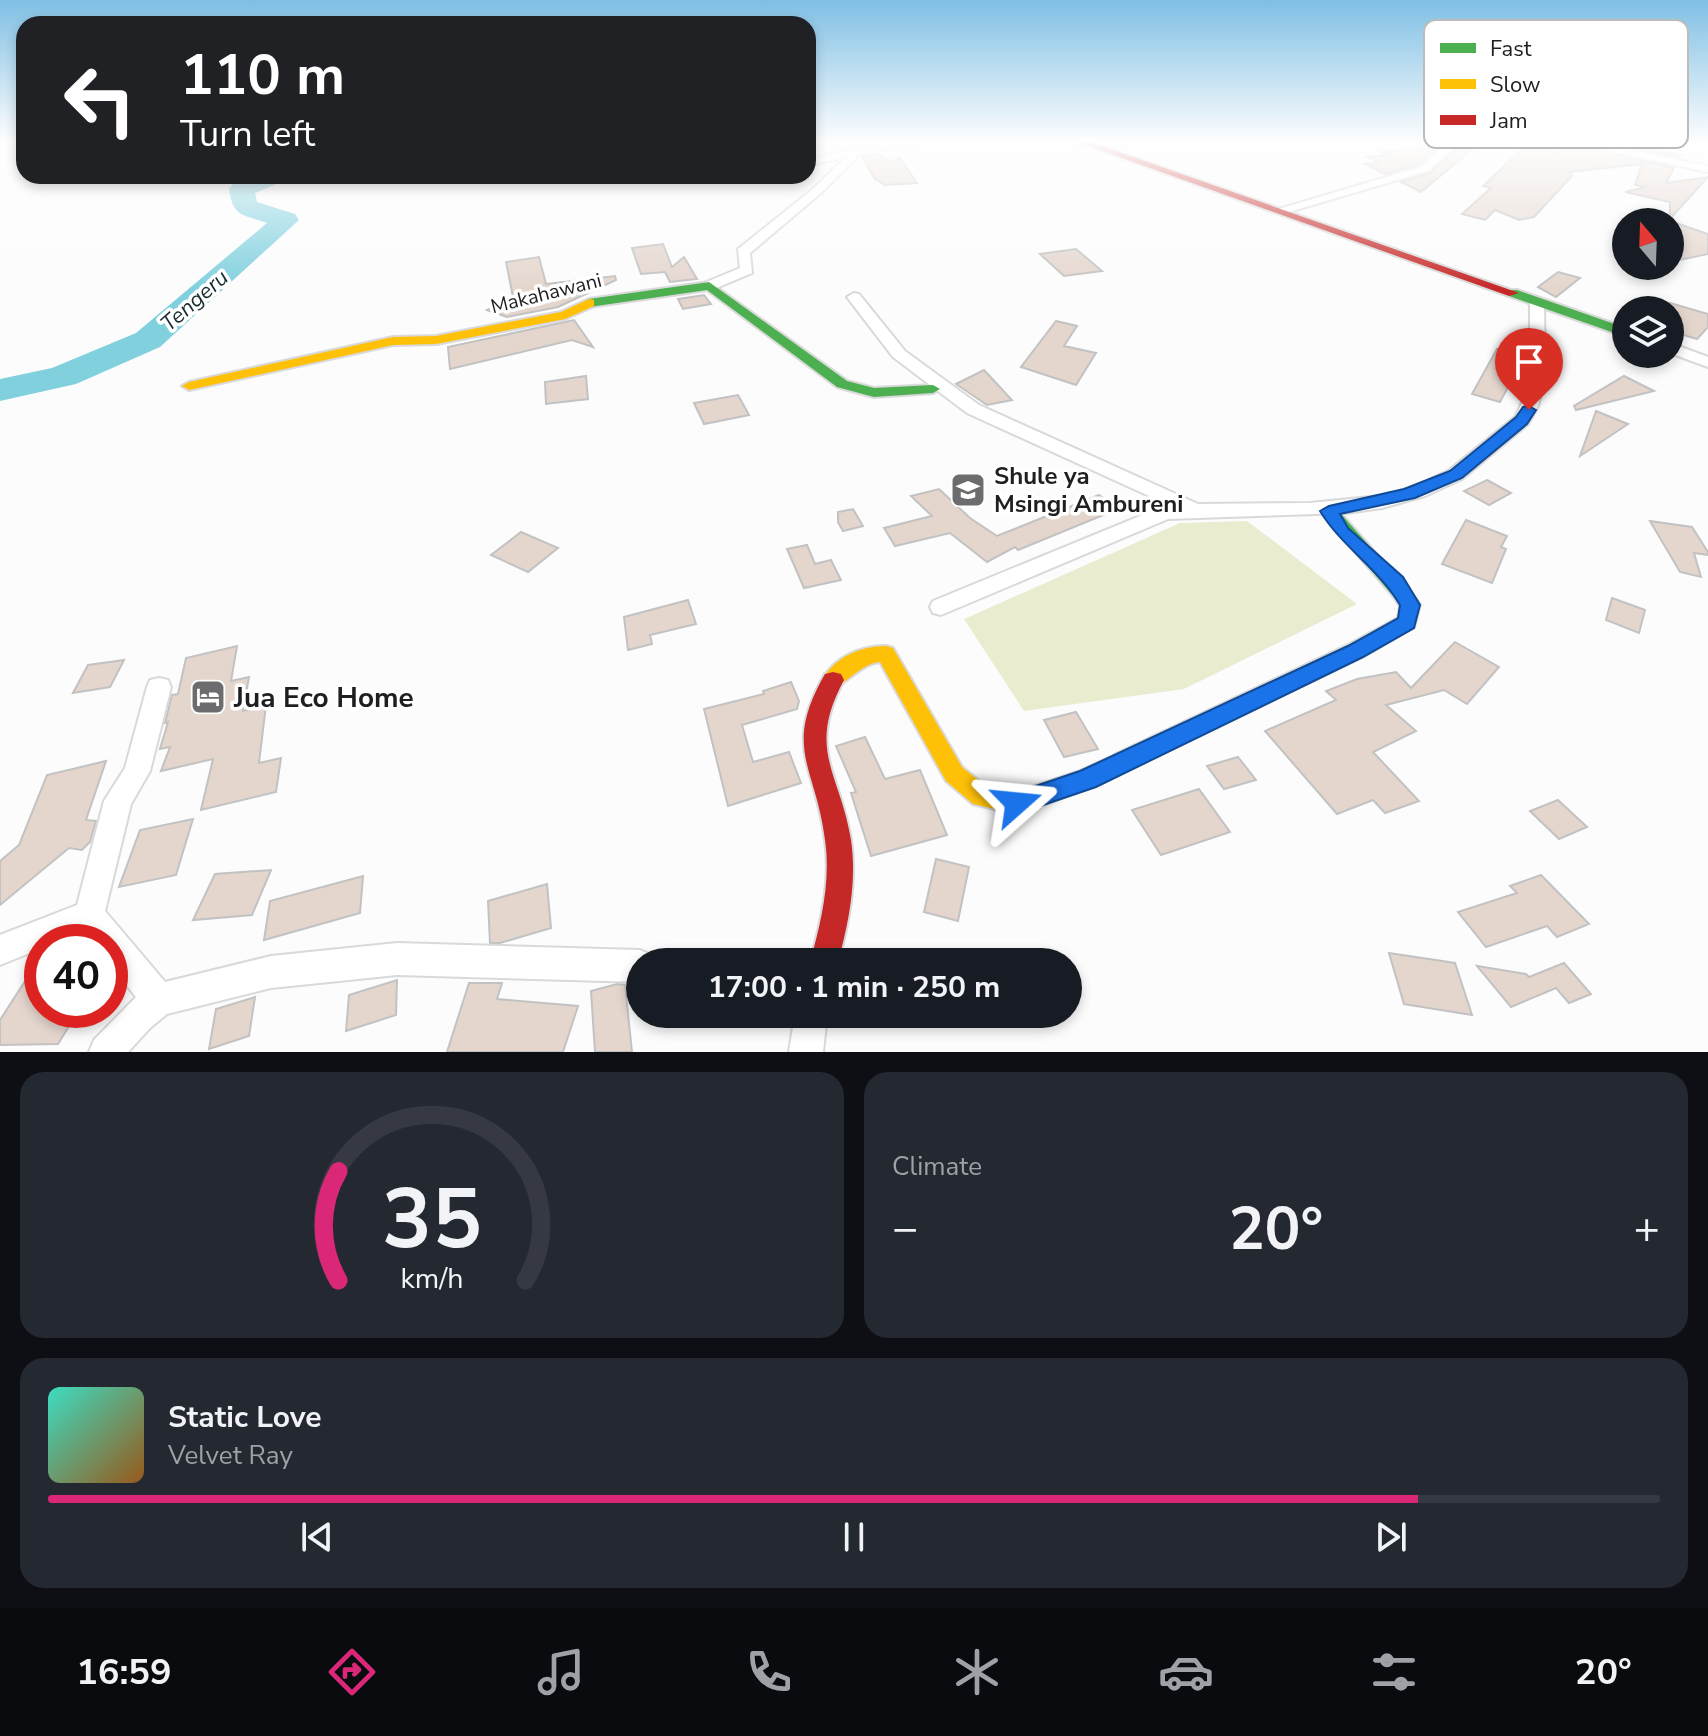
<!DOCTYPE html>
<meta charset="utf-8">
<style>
:root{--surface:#171b24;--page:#242831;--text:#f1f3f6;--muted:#9ea1a6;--line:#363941;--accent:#db2777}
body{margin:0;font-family:"Nunito Sans",sans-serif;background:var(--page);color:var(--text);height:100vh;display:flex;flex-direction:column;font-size:30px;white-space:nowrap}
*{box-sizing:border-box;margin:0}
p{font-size:26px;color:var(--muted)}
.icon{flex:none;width:44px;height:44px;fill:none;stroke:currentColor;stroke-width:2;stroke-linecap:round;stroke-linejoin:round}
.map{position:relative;height:1052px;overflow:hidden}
.sheet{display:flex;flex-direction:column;gap:20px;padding:20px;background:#0d0f14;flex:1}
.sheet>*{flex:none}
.top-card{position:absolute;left:16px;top:16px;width:800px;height:168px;border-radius:24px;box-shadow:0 4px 12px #0003;background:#202124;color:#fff;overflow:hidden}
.needle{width:52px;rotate:341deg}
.tools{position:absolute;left:1612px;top:208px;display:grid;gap:16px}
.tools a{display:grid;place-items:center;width:72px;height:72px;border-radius:50%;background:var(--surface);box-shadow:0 4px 12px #0003;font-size:40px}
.speed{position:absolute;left:24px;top:924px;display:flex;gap:16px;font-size:40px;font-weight:700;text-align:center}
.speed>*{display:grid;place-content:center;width:104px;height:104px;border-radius:50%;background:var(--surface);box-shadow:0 4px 12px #0003;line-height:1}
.speed .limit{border:12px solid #d22;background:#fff;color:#111}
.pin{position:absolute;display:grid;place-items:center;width:68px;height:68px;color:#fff;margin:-82px -34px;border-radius:50% 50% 50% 0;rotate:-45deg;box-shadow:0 0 8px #0007}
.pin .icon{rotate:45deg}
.me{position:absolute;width:88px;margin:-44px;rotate:72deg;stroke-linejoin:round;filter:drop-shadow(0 0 6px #0008)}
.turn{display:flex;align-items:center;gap:28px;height:168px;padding:0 32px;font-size:36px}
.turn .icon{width:104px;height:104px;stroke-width:2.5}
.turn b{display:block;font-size:56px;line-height:68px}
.big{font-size:60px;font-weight:700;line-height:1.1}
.sheet .tile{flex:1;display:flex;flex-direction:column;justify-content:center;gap:12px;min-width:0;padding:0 28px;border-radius:24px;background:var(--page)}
.sheet .dial{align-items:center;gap:0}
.dial svg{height:208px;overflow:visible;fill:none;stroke:var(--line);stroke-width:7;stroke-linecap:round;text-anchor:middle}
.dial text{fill:var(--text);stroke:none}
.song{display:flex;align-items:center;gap:24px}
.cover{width:96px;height:96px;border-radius:12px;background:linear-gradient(135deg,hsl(170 70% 55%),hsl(30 70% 35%))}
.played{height:8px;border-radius:4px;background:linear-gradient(90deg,var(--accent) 85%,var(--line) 85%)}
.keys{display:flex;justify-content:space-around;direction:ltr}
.heat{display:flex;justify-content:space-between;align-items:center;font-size:44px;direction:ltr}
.sheet .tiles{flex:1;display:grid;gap:20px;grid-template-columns:1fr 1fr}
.tile:last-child{grid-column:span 2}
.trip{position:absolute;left:626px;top:948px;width:456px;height:80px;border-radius:40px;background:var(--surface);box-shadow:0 4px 12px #0003;font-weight:700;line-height:80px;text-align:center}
.dock{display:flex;height:128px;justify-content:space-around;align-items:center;background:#090b0e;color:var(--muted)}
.dock .icon{width:56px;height:56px}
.dock .on{color:var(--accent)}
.dock b{font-size:36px;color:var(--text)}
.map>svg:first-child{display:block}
</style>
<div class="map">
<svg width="1708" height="1052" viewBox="0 0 1708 1052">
<rect width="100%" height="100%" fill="#fcfcfd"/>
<polygon fill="#eaeccf" points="1247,521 1357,604 1184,689 1024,711 964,619 1180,523"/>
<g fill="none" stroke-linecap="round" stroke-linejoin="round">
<path fill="#81d0de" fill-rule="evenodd" d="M253,176H287L284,181L255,193L257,202L295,214L299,220L160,347L76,384L0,401V379L52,368L136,333L267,223C242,214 233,217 229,189L233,184Z"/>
</g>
<g fill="#e4d6cd" stroke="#c2c2c2" stroke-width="2">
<polygon points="1530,142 1561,154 1562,142 1566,142 1674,168 1666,183 1708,177 1670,219 1670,202 1625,192 1646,187 1635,185 1642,164 1569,172 1572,176 1534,217 1519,220 1495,210 1485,220 1462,214 1491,188 1483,186"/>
<polygon points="1604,142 1653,142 1653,150 1680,155 1679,157"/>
<polygon points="1476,146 1421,192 1401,182 1430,173 1458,148"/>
<polygon points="1425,148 1435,150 1419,164 1385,174 1365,164 1378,163 1367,157 1387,155 1381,152"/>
<polygon points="877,154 892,162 900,158 917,183 885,185 875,179 862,157"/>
<polygon points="1670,221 1708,234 1708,254 1670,262"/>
<polygon points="663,244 672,267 684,257 697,279 670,282 665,272 641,274 632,248"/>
<polygon points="1076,249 1102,271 1064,276 1040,254"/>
<polygon points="539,257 546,284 615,276 616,280 558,307 507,317 487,310 513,297 506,262"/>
<polygon points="1558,272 1580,278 1556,297 1538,287"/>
<polygon points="704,295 711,304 683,309 678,299"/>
<polygon points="1670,303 1708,314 1708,327 1697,339 1670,331"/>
<polygon points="574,320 593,347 572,340 450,369 448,347"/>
<polygon points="1056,321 1077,326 1064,346 1096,353 1076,385 1021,367"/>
<polygon points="1497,349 1525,355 1500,402 1472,394"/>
<polygon points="984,370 1012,400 987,405 956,384"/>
<polygon points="586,376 588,399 546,404 545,382"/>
<polygon points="1624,376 1654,391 1576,410 1574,406"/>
<polygon points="738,395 749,415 704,424 694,403"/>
<polygon points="1596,411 1628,424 1580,456"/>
<polygon points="1487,480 1511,493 1489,505 1464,491"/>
<polygon points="939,489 970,518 997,536 1099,495 1118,509 1018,550 1015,547 987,562 950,533 895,546 884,528 932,516 911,496"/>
<polygon points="853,509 863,526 843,531 838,522 838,512"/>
<polygon points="1466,520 1507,536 1501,547 1506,549 1492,583 1442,564"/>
<polygon points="1650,521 1692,527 1708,552 1708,555 1694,553 1701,577 1680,572"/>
<polygon points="521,532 558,548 528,572 491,555"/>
<polygon points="807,545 815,564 831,560 841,580 804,588 787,549"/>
<polygon points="1612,598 1645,610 1639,633 1606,620"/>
<polygon points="688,600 696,624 650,635 652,644 628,650 624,617"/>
<polygon points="1455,642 1499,667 1467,704 1444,690 1386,705 1416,731 1373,752 1419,801 1385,813 1373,800 1337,814 1265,731 1336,700 1326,691 1357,679 1396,672 1411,688"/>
<polygon points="237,646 231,681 249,677 243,711 266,705 259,763 281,758 276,792 201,810 213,759 161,771 170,747 160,749 168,722 165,723 172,695 178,694 186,658"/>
<polygon points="124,660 110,687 73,693 88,665"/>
<polygon points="791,682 799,701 797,709 742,725 753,762 789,752 801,783 728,806 704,709 764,694 763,691"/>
<polygon points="1076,712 1098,749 1064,757 1044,720"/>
<polygon points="865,737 885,779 920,770 947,835 871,856 851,793 856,792 836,746"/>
<polygon points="1238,757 1256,780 1224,789 1207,766"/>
<polygon points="106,761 86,820 96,821 90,842 82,850 69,848 0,905 0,861 19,845 47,775"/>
<polygon points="1199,789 1230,832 1161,855 1132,810"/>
<polygon points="1558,800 1587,827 1559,839 1530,811"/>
<polygon points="193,819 176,875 119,887 140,830"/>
<polygon points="936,859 969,867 958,921 924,912"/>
<polygon points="271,870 252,915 193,920 215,874"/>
<polygon points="1541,875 1589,924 1557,937 1547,926 1486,947 1458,912 1517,893 1510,886"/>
<polygon points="363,876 360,913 264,940 270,901"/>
<polygon points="547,884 551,928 500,943 490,943 488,901"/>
<polygon points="1389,953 1455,963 1472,1015 1404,1004"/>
<polygon points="1564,963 1591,994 1569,1003 1556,988 1511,1007 1477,966 1526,974 1529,977"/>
<polygon points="27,978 42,978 42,1010 79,1010 58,1044 0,1045 0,1020"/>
<polygon points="397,980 396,1015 346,1031 349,995"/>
<polygon points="469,983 502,983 497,999 578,1006 563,1052 447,1052"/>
<polygon points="617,984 625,985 632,1052 595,1052 591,991"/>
<polygon points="255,997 249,1036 209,1049 216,1009"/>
</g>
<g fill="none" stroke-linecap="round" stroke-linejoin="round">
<defs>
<g id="street">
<polygon points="842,142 852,142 856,150 895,142 916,142 859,155 821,193 750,253 752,273 714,289 704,289 704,283 740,268 738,249 813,189 845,158 808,165 808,159 847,151"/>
<polygon points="1449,142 1460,142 1428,171 1282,214 1272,211 1420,167"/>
<polygon points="1569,142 1589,142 1708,166 1708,172"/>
<path d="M854,293L859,294L905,351L979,405L1198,504L1310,503L1381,496L1411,488L1448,471L1515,417C1536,381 1529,341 1530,302L1537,298L1544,302L1545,378L1538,406L1528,424L1462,479L1425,496L1382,508L1346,513L1168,519L941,615L933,613L930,607L933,601L1157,509L1171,506L967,413L893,357L847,297Z"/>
<polygon points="1670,343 1708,357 1708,367 1670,353"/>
<polygon points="159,678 168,680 171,687 150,771 131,804 105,911 165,982 271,956 397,943 640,950 651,955 654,962 640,962 640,982 397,975 271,988 167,1014 150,1028 128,1052 89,1052 94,1040 136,997 110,965 110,942 92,942 84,932 58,942 42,942 42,948 0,965 0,935 77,905 104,801 125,768 147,687 150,680"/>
<polygon points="795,1014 827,1014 823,1052 789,1052"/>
</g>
<g id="fast">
<polygon points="709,282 847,381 874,388 933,385 940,389 933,393 874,397 837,387 707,290 589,307 583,303 589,299"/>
<polygon points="1509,290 1517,290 1626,328 1626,337 1509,296"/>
<polygon points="1329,505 1335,507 1417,600 1420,605 1414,627 1362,657 1132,768 1124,771 1116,768 1112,761 1116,754 1348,645 1398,618 1400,606 1394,597 1320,511"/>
</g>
<g id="slow">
<polygon points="589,299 594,300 594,306 565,319 436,344 393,345 189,390 182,386 189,382 393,337 436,336 561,312"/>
<path d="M886,646L893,648L962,767L988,788L1017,792L1080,771L1124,751L1132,754L1136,761L1132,768L1095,786L1017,814L973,804L946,781L880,662C857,664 843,692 825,686L822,680C835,657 860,646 886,646Z"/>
</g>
<g id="jam">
<polygon points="1077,142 1091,142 1519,293 1509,296"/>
<path d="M833,672L841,674L844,680C806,750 840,772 851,840C857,881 849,922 838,962H810C821,923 831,881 825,840C816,766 782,749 825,674Z"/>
</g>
</defs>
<use href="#street" stroke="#d9d9da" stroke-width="4"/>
<use href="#fast" stroke="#d9d9da" stroke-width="4"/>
<use href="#slow" stroke="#d9d9da" stroke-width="4"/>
<use href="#jam" stroke="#d9d9da" stroke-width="4"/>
<use href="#street" fill="#fff" fill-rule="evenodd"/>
<use href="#fast" fill="#4caf50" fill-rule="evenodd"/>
<use href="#slow" fill="#ffc107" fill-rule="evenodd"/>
<use href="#jam" fill="#c62828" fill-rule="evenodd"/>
</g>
<linearGradient id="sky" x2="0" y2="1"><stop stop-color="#7fbfe4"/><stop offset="0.49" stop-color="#fefefe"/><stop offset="1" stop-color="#fefefe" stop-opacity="0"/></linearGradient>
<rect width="1708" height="289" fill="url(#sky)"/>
<path fill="#1a73e8" stroke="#114b97" stroke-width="2" d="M1529,406L1536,410L1527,424L1462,478L1415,498L1340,514L1348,528L1403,577L1420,605L1414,628L1363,657L1096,787L1017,814L1009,810L1005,803L1009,795L1080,771L1348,646L1398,618L1400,605C1379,569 1342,547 1320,511L1329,506L1404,489L1450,471L1516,417L1523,407Z"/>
<defs>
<symbol id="school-square" viewBox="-11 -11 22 22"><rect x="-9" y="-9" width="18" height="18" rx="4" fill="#6c6c6e" stroke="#fff"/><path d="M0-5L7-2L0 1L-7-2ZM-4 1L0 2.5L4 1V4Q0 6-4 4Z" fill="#fff"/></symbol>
<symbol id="hotel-square" viewBox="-11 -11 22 22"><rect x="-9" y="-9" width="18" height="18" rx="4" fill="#6c6c6e" stroke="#fff"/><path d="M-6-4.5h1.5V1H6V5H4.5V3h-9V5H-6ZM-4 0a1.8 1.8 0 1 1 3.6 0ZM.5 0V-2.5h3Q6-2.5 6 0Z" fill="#fff"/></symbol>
</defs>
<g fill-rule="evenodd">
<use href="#school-square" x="948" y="470" width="40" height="40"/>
<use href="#hotel-square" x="188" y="677" width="40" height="40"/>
</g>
<g text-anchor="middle" stroke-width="7" stroke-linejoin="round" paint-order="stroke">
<g font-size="20" fill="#1f1f21" stroke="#fff">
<text transform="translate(546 293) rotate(-14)" y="7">Makahawani</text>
</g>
<g font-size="22" font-style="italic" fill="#192d30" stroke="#fff">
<text transform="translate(194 300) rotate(-41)" y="8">Tengeru</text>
</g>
<g font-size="24" font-weight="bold" fill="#1f1f21" stroke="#fff" text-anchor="start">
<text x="994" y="484">Shule ya<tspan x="994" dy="28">Msingi Ambureni</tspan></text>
</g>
<g font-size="28" font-weight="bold" fill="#1f1f21" stroke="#fff" text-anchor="start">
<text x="234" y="707">Jua Eco Home</text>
</g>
</g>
<rect x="1424" y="20" width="264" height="128" rx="12" fill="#fff" stroke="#bcbcbc" stroke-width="2"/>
<rect x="1440" y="43" width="36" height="10" fill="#4caf50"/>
<rect x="1440" y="79" width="36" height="10" fill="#ffc107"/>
<rect x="1440" y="115" width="36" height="10" fill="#c62828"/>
<g font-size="22" fill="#1f1f21">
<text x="1490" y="56">Fast</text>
<text x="1490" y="92">Slow</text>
<text x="1490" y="128">Jam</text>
</g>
</svg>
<div class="tools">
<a><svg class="needle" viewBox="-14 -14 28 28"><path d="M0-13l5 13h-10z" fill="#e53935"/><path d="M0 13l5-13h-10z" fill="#9ea1a6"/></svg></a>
<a><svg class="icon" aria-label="layers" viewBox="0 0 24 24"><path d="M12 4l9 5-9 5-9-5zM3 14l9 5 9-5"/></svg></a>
</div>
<div class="speed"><div class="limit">40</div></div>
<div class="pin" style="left:1529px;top:410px;background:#d93025"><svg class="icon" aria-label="arrive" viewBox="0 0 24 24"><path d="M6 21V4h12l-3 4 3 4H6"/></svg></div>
<svg class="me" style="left:1017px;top:803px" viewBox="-20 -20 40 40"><path d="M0-17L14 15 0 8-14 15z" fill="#1a73e8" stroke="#fff" stroke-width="4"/></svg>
<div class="trip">17:00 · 1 min · 250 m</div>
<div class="top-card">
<div class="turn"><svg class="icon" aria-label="left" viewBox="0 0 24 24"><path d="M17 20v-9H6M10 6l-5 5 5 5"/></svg><div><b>110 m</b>Turn left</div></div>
</div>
</div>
<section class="sheet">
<div class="tiles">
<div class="tile dial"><svg viewBox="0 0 100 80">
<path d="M14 69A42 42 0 1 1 86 69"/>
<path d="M14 69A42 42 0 0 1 14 27" stroke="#db2777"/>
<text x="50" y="56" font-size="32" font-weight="700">35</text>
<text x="50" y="72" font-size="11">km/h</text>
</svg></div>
<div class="tile"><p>Climate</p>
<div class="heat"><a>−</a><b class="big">20°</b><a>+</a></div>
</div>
<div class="tile">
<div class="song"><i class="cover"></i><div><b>Static Love</b><p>Velvet Ray</p></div></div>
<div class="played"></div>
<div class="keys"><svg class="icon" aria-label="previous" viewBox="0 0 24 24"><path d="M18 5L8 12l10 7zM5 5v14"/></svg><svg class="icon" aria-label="pause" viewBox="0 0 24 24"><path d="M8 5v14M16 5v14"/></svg><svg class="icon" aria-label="next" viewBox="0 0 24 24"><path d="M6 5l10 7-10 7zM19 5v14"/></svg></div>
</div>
</div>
</section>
<nav class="dock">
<b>16:59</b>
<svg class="icon on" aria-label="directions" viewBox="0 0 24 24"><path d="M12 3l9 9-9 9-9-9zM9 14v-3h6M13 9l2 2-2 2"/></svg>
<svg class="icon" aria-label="music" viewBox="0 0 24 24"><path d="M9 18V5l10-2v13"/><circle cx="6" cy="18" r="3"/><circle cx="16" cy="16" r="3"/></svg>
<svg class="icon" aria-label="phone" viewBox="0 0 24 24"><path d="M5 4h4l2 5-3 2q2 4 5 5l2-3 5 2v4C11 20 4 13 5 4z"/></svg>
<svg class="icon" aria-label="climate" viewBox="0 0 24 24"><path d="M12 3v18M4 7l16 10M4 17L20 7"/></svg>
<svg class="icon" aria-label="car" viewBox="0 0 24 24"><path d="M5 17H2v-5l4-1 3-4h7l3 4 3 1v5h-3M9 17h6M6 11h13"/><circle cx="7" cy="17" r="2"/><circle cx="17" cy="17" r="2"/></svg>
<svg class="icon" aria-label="filters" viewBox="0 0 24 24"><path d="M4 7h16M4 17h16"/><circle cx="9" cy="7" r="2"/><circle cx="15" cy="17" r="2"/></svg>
<b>20°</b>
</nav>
